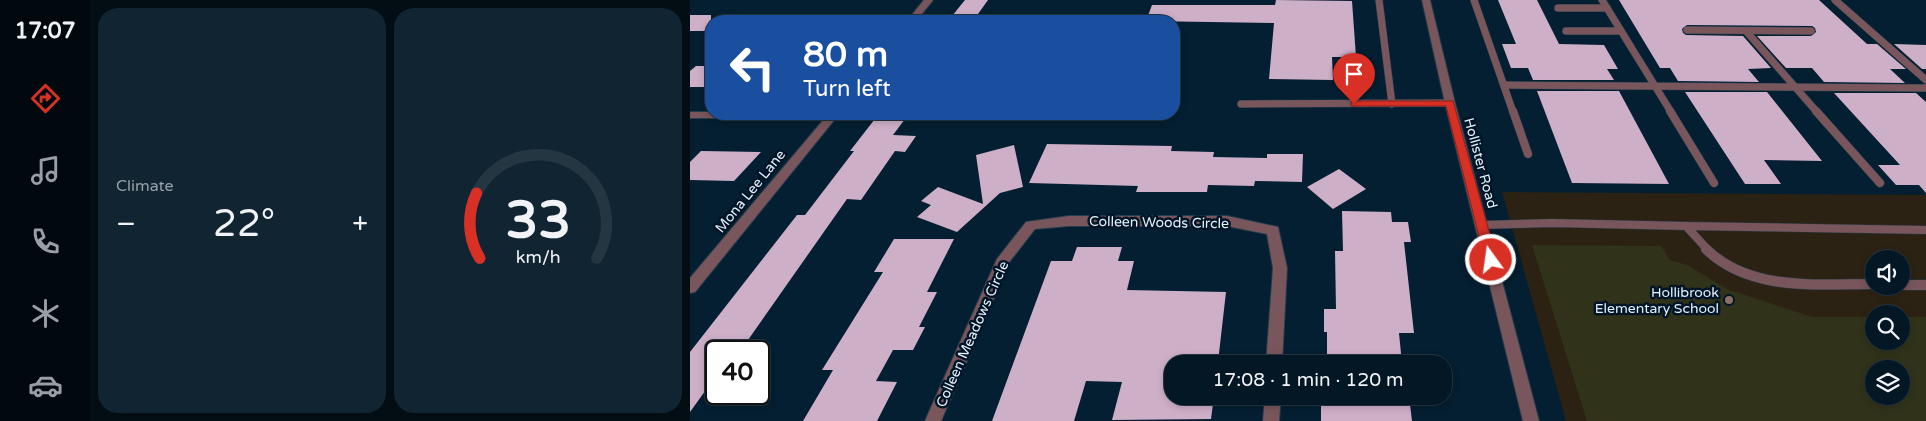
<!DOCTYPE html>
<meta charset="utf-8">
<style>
:root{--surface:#031725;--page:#112432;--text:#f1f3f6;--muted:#979fa7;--line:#243642;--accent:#d93025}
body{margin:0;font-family:"Varela Round",sans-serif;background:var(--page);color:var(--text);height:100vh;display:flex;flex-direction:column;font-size:19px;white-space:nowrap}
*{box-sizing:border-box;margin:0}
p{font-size:16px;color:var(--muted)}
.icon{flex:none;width:28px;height:28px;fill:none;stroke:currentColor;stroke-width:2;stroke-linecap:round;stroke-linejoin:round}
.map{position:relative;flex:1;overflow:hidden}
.details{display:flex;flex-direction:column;gap:8px;padding:8px;background:#020d14;width:600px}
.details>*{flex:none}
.guide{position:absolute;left:15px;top:15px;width:475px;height:105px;border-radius:20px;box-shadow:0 2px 8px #0003,0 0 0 1px var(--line);background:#1a4fa0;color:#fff;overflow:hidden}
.controls{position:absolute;left:1175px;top:250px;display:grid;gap:10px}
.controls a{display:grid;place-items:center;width:45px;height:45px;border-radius:50%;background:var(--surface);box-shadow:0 2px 8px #0003,0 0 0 1px var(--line);font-size:25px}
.speed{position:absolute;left:15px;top:340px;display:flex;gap:10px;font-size:25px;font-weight:700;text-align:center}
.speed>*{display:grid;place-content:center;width:65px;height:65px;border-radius:50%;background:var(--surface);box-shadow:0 2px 8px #0003,0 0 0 1px var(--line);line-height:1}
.speed .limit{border:2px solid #111;border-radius:8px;background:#fff;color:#111}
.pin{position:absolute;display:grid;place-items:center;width:42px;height:42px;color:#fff;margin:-51px -21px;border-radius:50% 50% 50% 0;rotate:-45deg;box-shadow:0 0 5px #0007}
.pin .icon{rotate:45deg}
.me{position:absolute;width:55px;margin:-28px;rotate:346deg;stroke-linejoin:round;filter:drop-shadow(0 0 4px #0008)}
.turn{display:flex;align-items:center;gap:18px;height:105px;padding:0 15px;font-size:22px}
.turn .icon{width:65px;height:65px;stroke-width:2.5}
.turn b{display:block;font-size:35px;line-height:42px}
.big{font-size:38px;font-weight:600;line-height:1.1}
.details .tile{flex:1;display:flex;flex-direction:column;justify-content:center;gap:8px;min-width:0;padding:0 18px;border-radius:20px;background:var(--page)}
.details .dial{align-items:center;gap:0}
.dial svg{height:130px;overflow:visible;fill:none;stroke:var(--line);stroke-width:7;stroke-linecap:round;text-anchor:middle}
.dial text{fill:var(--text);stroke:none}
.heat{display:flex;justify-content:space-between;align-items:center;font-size:28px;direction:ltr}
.details .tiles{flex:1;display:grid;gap:8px;grid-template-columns:repeat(2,1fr)}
.trip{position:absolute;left:474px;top:355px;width:288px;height:50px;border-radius:20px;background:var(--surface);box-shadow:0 2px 8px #0003,0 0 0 1px var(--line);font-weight:600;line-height:50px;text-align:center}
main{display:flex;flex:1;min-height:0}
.tabs{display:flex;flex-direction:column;width:90px;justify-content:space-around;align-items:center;background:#01090f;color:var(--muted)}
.tabs .icon{width:35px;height:35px}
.tabs .selected{color:var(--accent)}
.tabs b{font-size:22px;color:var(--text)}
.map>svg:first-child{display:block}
</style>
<main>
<nav class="tabs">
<b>17:07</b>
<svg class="icon selected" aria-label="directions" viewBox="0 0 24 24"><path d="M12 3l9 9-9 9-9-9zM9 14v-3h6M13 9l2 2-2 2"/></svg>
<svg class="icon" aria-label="music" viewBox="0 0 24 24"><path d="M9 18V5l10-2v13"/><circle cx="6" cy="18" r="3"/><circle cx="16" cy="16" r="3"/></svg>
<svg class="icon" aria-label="phone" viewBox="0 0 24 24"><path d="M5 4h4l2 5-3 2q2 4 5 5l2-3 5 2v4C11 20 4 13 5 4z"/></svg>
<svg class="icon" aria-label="climate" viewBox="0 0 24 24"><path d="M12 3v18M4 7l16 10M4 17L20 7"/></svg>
<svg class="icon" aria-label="car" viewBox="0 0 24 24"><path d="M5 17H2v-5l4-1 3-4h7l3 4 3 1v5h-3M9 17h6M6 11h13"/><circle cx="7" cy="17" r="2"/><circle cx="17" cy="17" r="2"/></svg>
</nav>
<section class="details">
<div class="tiles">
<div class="tile"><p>Climate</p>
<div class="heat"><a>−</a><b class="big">22°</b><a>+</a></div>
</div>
<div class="tile dial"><svg viewBox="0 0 100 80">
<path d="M14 69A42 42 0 1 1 86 69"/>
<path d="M14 69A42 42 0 0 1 12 29" stroke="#d93025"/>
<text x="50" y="56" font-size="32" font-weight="700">33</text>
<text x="50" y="72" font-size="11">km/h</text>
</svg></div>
</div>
</section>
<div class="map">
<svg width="1236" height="421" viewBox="0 0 1236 421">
<rect width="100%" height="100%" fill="#041f31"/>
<path fill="#2c2213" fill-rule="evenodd" d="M812,192L1236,195V421H876ZM1184,259H1211V286H1184ZM1184,314H1211V341H1184ZM1184,369H1211V396H1184Z"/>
<path fill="#31321a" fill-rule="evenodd" d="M842,245L971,246L980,260L997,265L1037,289L1122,317H1184V341H1211V317H1236V421H897ZM1184,369H1211V396H1184Z"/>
<g fill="#ceafc8">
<polygon points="275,0 298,0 283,21 258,21"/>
<polygon points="586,0 662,1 666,57 642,57 643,80 579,79 584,23 456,21 462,5 585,5"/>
<polygon points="808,0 847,0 869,44 914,45 928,69 917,69 924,80 843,80 838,68 821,68 812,44 826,44"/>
<polygon points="929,0 1129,0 1177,44 1187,44 1216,69 1200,69 1215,83 1134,82 1122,68 1096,68 1067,36 1121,36 1126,32 1125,28 1122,26 997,25 992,29 993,33 996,35 1053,36 1081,68 1058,69 1069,82 988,81 980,68 970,68"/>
<rect x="0" y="15" width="21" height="16"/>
<polygon points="1204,44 1236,45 1236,69 1232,69"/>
<polygon points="6,66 21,66 21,87 0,87 0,71"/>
<polygon points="847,91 929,91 979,184 882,183"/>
<polygon points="995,92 1077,92 1132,161 1074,160 1091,184 1055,184"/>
<polygon points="1144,93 1226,93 1236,102 1236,193 1229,185 1206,185 1188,165 1210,165"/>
<polygon points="188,115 218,115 203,135 226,136 215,152 205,151 171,200 157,199 58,340 26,339 26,376 0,412 0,352 107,215 115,215 164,151 160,151"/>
<polygon points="357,144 482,146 481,151 524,152 523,157 577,158 577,154 613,154 612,182 565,181 564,186 518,185 517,192 446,192 448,186 339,183"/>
<polygon points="324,145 333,187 310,193 267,232 227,217 241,205 231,201 248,187 293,204 286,155"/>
<polygon points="11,151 71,152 44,181 0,180 0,162"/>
<polygon points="649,169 676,189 643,209 617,187"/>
<polygon points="652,211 701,212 702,222 718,222 721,242 714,242 724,333 709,333 712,364 637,364 637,332 634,332 634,309 646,309 645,251 653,251"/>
<polygon points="204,239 264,239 237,292 247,292 229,327 235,327 223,350 203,350 186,381 207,382 187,421 113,421 143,370 132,370 193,272 184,272"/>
<polygon points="387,247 432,247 428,261 444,261 437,290 536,292 528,362 482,364 482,396 524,396 521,419 422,420 432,382 396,381 384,421 302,421 361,261 382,261"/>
<polygon points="631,396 719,396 722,421 631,421"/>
</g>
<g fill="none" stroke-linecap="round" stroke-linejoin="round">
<defs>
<g id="service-far2">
<polyline points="689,0 702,104"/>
<polyline points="784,0 823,112"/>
<polyline points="912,0 981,112"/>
<polyline points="1145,0 1236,80"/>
<polyline points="868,8 917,8"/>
<polyline points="997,30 1121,31"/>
<polyline points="876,31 931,31"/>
<polyline points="1056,31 1127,112"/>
<polyline points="814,85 1236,88"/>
<polyline points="551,104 760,103"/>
</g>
<g id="service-far1">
<polyline points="823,111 838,154"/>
<polyline points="980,111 1024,183"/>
<polyline points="1126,111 1190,183"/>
<polyline points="792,225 862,223 996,226"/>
<polyline points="1018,250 996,226 1236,230"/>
</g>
<g id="service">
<path d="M1016,249C1060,292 1128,284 1184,284"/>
<polyline points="1211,285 1236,285"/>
</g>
<g id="minor">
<polygon points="234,0 243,0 226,21 217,21"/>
<polygon points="0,112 21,112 21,114 149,114 5,292 0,293 0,278 135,118 0,118"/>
<polygon points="379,216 537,216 588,227 597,268 592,364 576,364 583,268 577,234 537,226 379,226 345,229 320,261 251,421 235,421 307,259 336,222"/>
<polygon points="575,396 591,396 589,421 573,421"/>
</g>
<polygon id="tertiary" points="732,0 740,0 765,103 849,421 833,421 755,103"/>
</defs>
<use href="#service-far2" stroke="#243d4d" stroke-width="8"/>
<use href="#service-far1" stroke="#243d4d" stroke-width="9"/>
<use href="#service" stroke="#243d4d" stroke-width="11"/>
<use href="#minor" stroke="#243d4d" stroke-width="2"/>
<use href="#tertiary" stroke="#243d4d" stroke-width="2"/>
<use href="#service-far2" stroke="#79565b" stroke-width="7"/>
<use href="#service-far1" stroke="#79565b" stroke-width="8"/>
<use href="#service" stroke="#79565b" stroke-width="10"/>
<use href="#minor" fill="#79565b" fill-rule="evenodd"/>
<use href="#tertiary" fill="#79565b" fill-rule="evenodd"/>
</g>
<polygon fill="#d93025" stroke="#8d1f18" points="664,101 763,101 807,260 805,264 796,264 795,260 756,106 661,106 661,102"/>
<circle fill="#8d6e63" stroke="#001527" stroke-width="2" cx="1039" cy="300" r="5"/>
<g text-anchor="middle" stroke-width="5" stroke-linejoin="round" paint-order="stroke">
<g font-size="14" fill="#e5f2fc" stroke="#001527">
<text transform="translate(791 163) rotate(75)" y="5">Hollister Road</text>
<text transform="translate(60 191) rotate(-51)" y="5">Mona Lee Lane</text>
<text transform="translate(469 222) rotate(1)" y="5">Colleen Woods Circle</text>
<text transform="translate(282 334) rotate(-66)" y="5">Colleen Meadows Circle</text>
</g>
<g font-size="14" fill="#e5f2fc" stroke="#001527" text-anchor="end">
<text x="1029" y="297">Hollibrook<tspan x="1029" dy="16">Elementary School</tspan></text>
</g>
</g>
</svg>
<div class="controls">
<a><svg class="icon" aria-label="sound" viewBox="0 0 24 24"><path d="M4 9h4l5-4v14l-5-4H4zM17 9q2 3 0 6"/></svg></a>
<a><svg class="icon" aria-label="search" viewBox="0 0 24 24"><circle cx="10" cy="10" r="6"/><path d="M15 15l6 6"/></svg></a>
<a><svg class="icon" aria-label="layers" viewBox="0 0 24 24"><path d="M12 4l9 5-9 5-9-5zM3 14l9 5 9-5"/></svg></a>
</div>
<div class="speed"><div class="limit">40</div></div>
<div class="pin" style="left:664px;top:104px;background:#d93025"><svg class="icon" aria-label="arrive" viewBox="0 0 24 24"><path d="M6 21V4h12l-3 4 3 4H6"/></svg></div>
<svg class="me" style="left:801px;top:260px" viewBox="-20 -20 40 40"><circle r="17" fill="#d93025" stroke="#fff" stroke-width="3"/><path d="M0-11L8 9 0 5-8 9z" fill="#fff"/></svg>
<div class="trip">17:08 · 1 min · 120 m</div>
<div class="guide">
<div class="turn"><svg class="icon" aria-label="left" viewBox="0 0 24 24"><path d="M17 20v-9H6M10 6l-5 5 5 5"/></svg><div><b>80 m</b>Turn left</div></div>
</div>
</div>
</main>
